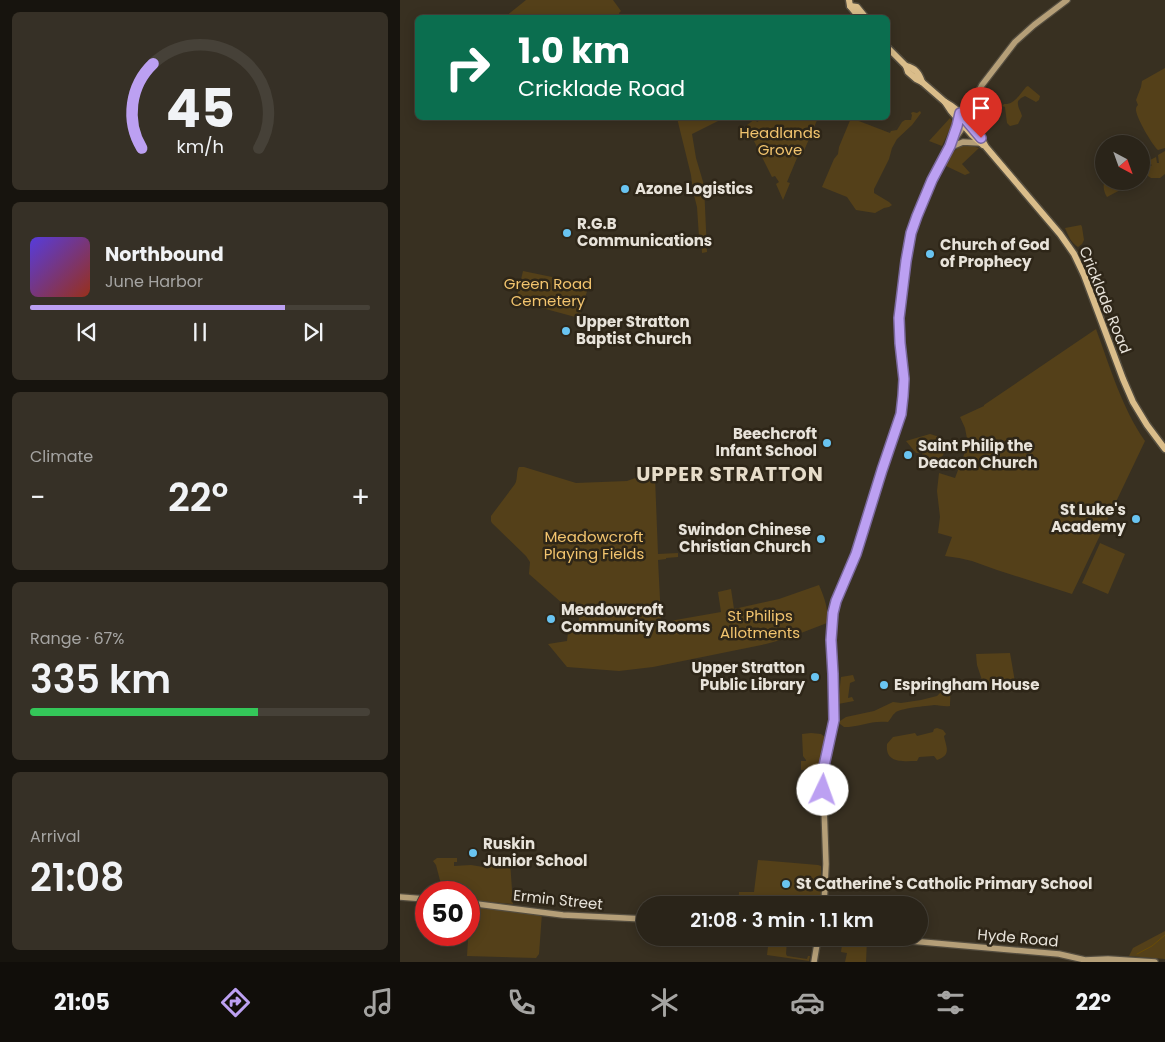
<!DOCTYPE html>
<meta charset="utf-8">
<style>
:root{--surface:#2a2419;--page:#363026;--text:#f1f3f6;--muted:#a5a4a2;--line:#464138;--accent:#bca0f2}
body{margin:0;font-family:Poppins,sans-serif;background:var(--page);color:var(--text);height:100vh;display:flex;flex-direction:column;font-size:19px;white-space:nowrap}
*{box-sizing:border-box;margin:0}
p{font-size:16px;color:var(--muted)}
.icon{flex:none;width:28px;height:28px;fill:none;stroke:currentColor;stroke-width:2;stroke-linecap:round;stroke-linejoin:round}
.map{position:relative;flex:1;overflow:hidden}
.drawer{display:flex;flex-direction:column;gap:12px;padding:12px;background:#17140e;width:400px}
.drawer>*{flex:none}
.guide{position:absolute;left:15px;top:15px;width:475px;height:105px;border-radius:8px;box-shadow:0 2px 12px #0003,0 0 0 1px var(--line);background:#0b6e4f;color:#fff;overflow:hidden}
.needle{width:32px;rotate:139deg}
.controls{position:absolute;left:695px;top:135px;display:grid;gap:10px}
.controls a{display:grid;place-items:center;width:55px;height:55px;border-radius:50%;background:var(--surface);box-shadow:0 2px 12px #0003,0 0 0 1px var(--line);font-size:25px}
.speed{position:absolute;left:15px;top:881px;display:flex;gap:10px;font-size:25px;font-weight:700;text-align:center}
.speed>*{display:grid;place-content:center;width:65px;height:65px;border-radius:50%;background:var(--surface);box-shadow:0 2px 12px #0003,0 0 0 1px var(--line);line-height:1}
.speed .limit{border:8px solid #d22;background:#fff;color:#111}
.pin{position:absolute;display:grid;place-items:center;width:42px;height:42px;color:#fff;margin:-51px -21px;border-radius:50% 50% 50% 0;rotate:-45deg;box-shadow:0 0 5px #0007}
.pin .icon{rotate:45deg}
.me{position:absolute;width:55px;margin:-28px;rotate:3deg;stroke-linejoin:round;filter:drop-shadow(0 0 4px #0008)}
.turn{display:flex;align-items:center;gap:18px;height:105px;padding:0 20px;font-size:22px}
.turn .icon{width:65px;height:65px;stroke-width:2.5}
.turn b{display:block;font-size:35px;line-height:42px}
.big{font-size:38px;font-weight:600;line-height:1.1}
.drawer .card{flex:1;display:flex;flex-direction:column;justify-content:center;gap:8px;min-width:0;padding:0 18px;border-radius:8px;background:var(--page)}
.drawer .dial{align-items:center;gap:0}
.dial svg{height:130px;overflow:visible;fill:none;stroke:var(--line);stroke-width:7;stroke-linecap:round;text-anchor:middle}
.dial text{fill:var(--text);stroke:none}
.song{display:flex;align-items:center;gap:15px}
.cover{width:60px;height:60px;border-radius:8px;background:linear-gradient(135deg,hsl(250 70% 55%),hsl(10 70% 35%))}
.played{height:5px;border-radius:2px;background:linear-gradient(90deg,var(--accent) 75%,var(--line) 75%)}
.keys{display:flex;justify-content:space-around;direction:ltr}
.heat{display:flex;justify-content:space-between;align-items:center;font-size:28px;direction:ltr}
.charge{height:8px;border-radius:4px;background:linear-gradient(90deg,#34c759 67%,var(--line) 0)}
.trip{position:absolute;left:236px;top:896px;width:292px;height:50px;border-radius:25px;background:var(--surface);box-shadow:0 2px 12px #0003,0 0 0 1px var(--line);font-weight:600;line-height:50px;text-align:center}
.tab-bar{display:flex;height:80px;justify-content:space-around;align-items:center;background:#110e0a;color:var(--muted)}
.tab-bar .icon{width:35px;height:35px}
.tab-bar .selected{color:var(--accent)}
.tab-bar b{font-size:22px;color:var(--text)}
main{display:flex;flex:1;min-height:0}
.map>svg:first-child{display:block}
</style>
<main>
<section class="drawer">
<div class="card dial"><svg viewBox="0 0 100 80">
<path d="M14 69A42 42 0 1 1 86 69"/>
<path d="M14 69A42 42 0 0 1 21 17" stroke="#bca0f2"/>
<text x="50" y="56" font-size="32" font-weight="700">45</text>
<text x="50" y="72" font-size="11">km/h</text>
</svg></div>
<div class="card">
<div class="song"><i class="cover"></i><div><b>Northbound</b><p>June Harbor</p></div></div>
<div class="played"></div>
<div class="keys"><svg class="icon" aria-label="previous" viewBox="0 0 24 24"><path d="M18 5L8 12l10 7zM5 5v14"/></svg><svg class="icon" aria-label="pause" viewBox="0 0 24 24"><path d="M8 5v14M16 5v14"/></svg><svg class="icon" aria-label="next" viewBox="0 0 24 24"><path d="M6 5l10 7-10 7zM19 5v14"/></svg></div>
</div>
<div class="card"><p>Climate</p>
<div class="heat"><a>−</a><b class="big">22°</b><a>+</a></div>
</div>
<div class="card"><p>Range · 67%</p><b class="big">335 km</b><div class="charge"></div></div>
<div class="card"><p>Arrival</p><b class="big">21:08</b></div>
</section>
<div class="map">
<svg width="765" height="962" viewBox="0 0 765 962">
<rect width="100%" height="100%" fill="#383021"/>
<g fill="#544019">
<polygon points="126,0 213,0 221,11 219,13 220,17 105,17"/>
<path d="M765,68V148L758,150C753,146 735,116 736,109C736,107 737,106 738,105L736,100L741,87L742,81Z"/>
<path d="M628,86L640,96L639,100L636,102L625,96L621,98L618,101C617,107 621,111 622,116L618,124L610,126L607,123L605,107L602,106L604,104C614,105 620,94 626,87Z"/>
<polygon points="520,111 521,113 512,125 497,139 492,148 489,159 474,189 474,193 489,202 492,205 489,207 484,208 475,213 456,210 447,197 422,187 434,159 438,154 439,147 451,118 490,133 491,131 497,130 502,122 505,120 511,120 512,115 511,113 513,112 517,113"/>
<polygon points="277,118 324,118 292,134 296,158 304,185 307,252 302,253 301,238 299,237 297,207 293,191 291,175"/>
<polygon points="363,118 418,118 403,153 397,158 387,182 390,183 383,200 376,184 379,182 375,176 372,177 354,141 357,139 353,132 350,134 347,125 355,119 357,122"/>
<polygon points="550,118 553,122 542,146 529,141"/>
<polygon points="561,146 572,146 579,148 562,164 570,173 565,175 544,165 554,151"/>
<polygon points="765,151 765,174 760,178 751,178 748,176 743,165 744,164 751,166 752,165 746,162 756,157 757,163 759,163 758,155"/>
<path d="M741,171L745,180L722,189L707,197C704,193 703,186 704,181H741Z"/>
<path d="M681,225L682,227L684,240L682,244L678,247C671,243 668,235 665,228Z"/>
<polygon points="123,271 152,277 188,288 179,318 116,301"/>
<path d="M696,329C710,367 722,408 745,441L672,594L597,570L572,561L559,558L545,556L552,537L538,533L540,517L537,491L539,473L555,478L568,444L565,428L560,417L584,406V405Z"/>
<polygon points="530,434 543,438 547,447 537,467 523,462 522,453 516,453 506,441"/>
<path d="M119,467H124L176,483L227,481L241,476L255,477L258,554L278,553V557L266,558V559L258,560L261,619L264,622L321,612L318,592L331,589L334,609L379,599L419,585C424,597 429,609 427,623L388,638L366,644L253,667L219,671L167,667L148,644L167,641L168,633L179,620V618L129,574L130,562L126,556L92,523L91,521V516L115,484C118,479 116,471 119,467Z"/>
<polygon points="700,543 725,554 708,594 682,583"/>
<polygon points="610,653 615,682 611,683 603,686 586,689 585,681 582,680 577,665 576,654"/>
<polygon points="453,675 455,681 450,683 448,698 452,697 454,701 438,704 441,677"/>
<path d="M546,686C552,690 550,699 550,706C544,707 540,705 534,705C527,706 499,708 495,713C492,715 491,719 488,722C471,720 460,727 444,727L440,724V721L446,717L474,711L493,702L501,703L521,700L537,696L542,691L546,693Z"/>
<path d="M537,728L543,730L546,734L544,736C546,747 552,755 537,760L534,756L519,757L517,761C503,761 485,764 487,744L493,737L515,733L517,736L533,732L534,729Z"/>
<polygon points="411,733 421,734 426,738 426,744 420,769 401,770 401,761 406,761 406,760 403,756 402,734"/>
<polygon points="37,858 57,858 57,862 54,862 54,866 71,865 83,867 83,862 110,861 113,904 69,900 69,892 43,892 36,865 33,861"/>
<polygon points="358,860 418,865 421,866 421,905 338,905 339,892 354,892"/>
<polygon points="70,907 142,913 139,954 136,958 67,956"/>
<polygon points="765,931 765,959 729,956 733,948"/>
<polygon points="369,938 391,938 387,940 386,954 387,956 407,959 408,956 410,956 409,961 367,955"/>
<polygon points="443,938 467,940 466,962 445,962 447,953 441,952"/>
</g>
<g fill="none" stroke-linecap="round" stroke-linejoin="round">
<polyline stroke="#694c06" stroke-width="1" points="737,954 752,946 765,935"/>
<defs>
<g id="secondary">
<path d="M551,141C553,136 556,131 557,125C561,112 562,106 573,97"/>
<polyline points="551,147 563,142 581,143"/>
<polyline points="0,897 26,899"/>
<polyline points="69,903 163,915 245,919"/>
<polyline points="424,905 426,864 423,778 424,766 434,720 433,674 431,639 433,613 436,601 452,562 466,523 482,470 499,419 502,404 504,379 500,343 499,318 506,261 510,240 514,224 523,201 540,164 550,146 561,130 569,109 582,85 615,42 634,25 667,0"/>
<polyline points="477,938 659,954 685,960 708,959 755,962"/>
<polyline points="414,962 418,938"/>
</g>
<g id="primary">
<polyline points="449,0 450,6 460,18"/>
<polyline points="450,6 457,7 466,18"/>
<polyline points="488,48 506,66 508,72 516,79 522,82 545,102 551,111 572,135 583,145"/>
<path d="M506,66C515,68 519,73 522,82"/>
<path d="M545,102C562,111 577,130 586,147L660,234L674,254L684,275L723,379L733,402L747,425L765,449"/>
</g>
</defs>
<use href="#secondary" stroke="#544d3f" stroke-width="8"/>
<use href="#primary" stroke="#544d3f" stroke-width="9"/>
<use href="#secondary" stroke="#b59f78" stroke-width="5.5"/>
<use href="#primary" stroke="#dabd8a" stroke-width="6"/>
</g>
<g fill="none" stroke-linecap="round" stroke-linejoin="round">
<defs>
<polyline id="route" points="423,790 424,766 434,720 433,674 431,640 433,613 436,601 456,554 482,470 501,414 503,396 504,379 500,343 499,318 506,261 511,233 517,216 532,180 550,146 557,126 560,113 581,138"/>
</defs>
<use href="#route" stroke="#7a689d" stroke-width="12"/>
<use href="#route" stroke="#bca0f2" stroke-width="9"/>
</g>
<g fill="#69c4f1" stroke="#2e2618" stroke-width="2">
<circle cx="225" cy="189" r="5"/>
<circle cx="167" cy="233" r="5"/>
<circle cx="530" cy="254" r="5"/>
<circle cx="166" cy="331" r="5"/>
<circle cx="427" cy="443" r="5"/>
<circle cx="508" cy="455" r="5"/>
<circle cx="736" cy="519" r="5"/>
<circle cx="421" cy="539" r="5"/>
<circle cx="151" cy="619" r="5"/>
<circle cx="415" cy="677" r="5"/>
<circle cx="484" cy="685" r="5"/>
<circle cx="73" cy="853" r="5"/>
<circle cx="386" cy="884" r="5"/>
</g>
<g text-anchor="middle" stroke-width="5" stroke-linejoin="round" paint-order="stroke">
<g font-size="15" fill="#f2c46e" stroke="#2e2618">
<text x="380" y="138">Headlands<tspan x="380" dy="17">Grove</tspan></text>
<text x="148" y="289">Green Road<tspan x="148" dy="17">Cemetery</tspan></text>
<text x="194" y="542">Meadowcroft<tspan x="194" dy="17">Playing Fields</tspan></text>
<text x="360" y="621">St Philips<tspan x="360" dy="17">Allotments</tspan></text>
</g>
<g font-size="15" font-weight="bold" fill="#e8e3da" stroke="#2e2618" text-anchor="start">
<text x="235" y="194">Azone Logistics</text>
<text x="177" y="229">R.G.B<tspan x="177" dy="17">Communications</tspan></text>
<text x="540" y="250">Church of God<tspan x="540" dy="17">of Prophecy</tspan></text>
<text x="176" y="327">Upper Stratton<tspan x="176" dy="17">Baptist Church</tspan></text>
<text x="417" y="439" text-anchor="end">Beechcroft<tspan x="417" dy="17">Infant School</tspan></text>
<text x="518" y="451">Saint Philip the<tspan x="518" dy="17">Deacon Church</tspan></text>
<text x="726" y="515" text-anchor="end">St Luke's<tspan x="726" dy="17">Academy</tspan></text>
<text x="411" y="535" text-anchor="end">Swindon Chinese<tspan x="411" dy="17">Christian Church</tspan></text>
<text x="161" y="615">Meadowcroft<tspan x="161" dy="17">Community Rooms</tspan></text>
<text x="405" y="673" text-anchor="end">Upper Stratton<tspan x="405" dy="17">Public Library</tspan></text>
<text x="494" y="690">Espringham House</text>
<text x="83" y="849">Ruskin<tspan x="83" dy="17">Junior School</tspan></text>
<text x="396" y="889">St Catherine's Catholic Primary School</text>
</g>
<g font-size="15" fill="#e8e3da" stroke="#2e2618">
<text transform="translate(705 300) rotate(68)" y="5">Cricklade Road</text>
<text transform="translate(158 900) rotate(6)" y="5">Ermin Street</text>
<text transform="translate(618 938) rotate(5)" y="5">Hyde Road</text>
</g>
<g font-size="20" font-weight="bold" letter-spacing="1" fill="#e7ddca" stroke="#2e2618">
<text x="330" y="481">UPPER STRATTON</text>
</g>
</g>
</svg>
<div class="controls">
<a><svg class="needle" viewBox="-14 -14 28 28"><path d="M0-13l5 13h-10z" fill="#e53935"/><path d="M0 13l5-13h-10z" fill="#a5a4a2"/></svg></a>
</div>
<div class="speed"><div class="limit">50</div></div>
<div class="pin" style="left:581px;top:138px;background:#d93025"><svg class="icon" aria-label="arrive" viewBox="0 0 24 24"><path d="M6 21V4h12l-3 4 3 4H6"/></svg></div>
<svg class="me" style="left:423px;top:790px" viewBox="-20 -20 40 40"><circle r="19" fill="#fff"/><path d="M0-13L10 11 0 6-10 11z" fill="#bca0f2"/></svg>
<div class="trip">21:08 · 3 min · 1.1 km</div>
<div class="guide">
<div class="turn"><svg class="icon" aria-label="right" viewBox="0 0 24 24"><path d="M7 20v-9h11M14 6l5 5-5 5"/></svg><div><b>1.0 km</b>Cricklade Road</div></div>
</div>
</div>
</main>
<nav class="tab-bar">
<b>21:05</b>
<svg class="icon selected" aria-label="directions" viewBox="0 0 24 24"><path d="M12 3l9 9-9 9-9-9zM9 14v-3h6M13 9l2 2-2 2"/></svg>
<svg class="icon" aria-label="music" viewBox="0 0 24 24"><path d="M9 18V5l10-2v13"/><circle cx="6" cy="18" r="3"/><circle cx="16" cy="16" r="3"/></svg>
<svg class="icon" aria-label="phone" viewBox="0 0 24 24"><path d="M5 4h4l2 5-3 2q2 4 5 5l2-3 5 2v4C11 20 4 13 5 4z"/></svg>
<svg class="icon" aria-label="climate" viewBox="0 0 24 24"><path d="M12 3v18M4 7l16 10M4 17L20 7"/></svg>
<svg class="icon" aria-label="car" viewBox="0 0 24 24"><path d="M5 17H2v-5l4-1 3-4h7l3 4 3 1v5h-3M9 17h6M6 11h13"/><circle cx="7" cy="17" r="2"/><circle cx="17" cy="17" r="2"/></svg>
<svg class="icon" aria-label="filters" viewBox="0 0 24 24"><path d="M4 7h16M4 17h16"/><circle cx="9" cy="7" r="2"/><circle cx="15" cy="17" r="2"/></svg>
<b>22°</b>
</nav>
